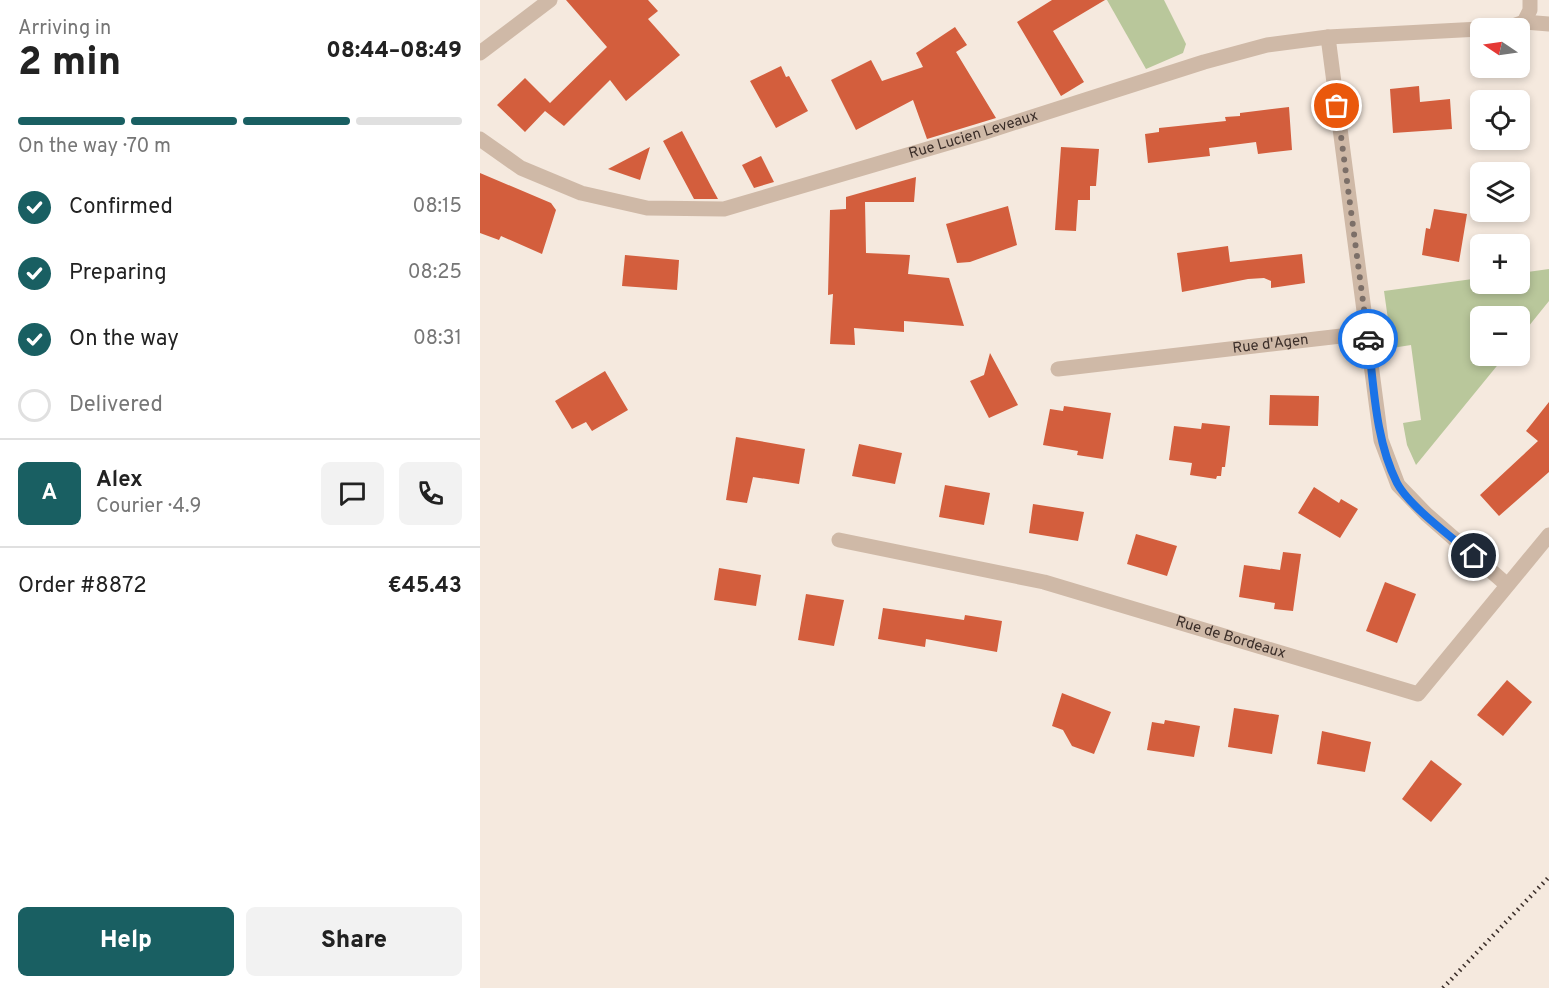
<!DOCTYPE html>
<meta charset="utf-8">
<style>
body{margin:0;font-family:Overpass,sans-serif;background:#f2f2f2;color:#222;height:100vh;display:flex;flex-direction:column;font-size:22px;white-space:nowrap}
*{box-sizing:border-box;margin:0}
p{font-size:20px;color:#767676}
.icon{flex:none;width:33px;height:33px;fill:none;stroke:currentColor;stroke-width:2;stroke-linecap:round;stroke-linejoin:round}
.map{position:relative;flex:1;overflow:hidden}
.sheet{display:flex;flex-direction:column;background:#fff;width:480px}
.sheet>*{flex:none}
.needle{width:39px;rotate:283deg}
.tools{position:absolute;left:990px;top:18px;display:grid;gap:12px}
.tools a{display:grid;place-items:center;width:60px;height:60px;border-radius:9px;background:#fff;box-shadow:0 3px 9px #0003;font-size:30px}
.pin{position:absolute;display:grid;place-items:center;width:51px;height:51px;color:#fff;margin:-26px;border:3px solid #fff;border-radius:50%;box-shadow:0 2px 6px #0007}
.courier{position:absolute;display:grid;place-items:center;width:60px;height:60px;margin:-30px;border:4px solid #1a73e8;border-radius:50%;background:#fff;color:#222;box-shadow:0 2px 8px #0007}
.head em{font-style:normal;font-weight:800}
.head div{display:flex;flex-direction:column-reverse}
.head{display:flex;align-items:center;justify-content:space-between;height:102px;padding:0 18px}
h1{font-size:39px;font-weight:800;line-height:45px}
.bar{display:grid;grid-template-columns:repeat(4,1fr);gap:9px 6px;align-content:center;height:72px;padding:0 18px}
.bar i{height:8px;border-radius:4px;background:#e0e0e0}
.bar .on{background:#195f62}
.bar p{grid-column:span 4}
.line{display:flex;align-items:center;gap:15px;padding:0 18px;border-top:2px solid #e0e0e0}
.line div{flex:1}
.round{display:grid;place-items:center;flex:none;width:63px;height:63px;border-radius:9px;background:#f2f2f2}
ol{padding:0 18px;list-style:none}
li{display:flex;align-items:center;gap:18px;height:66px}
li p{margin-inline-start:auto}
li .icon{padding:6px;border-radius:50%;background:#195f62;color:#fff;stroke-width:4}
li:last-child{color:#767676}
li i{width:33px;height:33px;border:3px solid #e0e0e0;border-radius:50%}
.action{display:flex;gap:12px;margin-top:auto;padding:12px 18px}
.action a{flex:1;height:69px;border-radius:9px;background:#195f62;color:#fff;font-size:24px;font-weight:800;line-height:69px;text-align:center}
.action a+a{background:#f2f2f2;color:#222}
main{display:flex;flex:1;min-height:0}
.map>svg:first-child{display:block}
.green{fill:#b9c79b}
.building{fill:#d35e3d}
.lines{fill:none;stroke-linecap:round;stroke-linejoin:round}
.minor{stroke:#cfb9a7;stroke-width:15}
.rail{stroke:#3b2e29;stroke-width:4.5;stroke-dasharray:1.5 4.5;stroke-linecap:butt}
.done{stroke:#7c6f68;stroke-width:6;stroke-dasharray:0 10.8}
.route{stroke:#1a73e8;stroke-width:8}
.labels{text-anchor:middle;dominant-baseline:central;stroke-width:4.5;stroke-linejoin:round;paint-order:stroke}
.street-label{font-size:15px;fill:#3b2e29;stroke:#fcf4eb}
</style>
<main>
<section class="sheet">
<div class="head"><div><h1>2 min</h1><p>Arriving in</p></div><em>08:44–08:49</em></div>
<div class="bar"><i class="on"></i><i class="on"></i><i class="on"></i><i></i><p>On the way · 70 m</p></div>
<ol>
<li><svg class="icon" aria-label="check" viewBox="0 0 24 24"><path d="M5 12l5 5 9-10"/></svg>Confirmed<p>08:15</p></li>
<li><svg class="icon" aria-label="check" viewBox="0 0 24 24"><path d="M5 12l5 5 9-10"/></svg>Preparing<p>08:25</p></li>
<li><svg class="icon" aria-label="check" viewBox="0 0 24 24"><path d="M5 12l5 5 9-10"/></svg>On the way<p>08:31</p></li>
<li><i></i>Delivered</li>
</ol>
<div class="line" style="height:108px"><b class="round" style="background:#195f62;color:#fff">A</b><div><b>Alex</b><p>Courier · 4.9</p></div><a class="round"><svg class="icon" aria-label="chat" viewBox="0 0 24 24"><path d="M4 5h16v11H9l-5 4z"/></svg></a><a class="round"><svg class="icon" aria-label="phone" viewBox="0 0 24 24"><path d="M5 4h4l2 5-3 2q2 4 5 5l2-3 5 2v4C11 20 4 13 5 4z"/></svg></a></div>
<div class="line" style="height:78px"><div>Order #8872</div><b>€45.43</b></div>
<div class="action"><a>Help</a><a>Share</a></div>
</section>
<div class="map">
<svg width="1069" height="988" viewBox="0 0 1069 988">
<rect width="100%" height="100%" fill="#f5e9de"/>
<g class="green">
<path d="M627,0H684L706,44L703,53L666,69Z"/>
<path d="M1069,269V301L1040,337V316H1000V356H1025L936,465L927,445L923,423L941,420L931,345L912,348L904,291L1000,278V284H1040V273Z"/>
</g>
<g class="building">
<path d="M86,0H168L178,11L168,19L200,55L146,101L130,80L84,126L65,111L45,132L17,105L45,78L70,103L127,47Z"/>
<path d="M572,0H625L573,31L604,82L581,96L537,22Z"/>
<path d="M475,27L487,45L476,52L516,118L447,139L433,100L376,130L351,80L391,60L402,81L443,67L436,53Z"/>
<path d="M301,66L306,77L309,76L328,111L296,128L270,81Z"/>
<path d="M939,86L940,102L970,99L972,129L913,133L910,89Z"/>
<path d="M809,107L812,150L778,154L776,142L729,148L730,156L668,163L665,134L679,132V128L746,121L745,117L760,116V113Z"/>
<path d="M202,131L232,188L238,199H214L183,141Z"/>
<path d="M170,147L160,180L128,169Z"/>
<path d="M581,147L619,149L616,186H610V200H598L596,231L575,230Z"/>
<path d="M281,156L294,182L274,188L262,165Z"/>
<path d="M0,173L71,203L76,210L62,254L21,236L19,240L0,233Z"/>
<path d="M436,177L434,202H385L386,253L430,255L428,274L469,278L484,326L424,321V332L374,328L375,345L350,344L353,294L348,295L350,210L366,209V197Z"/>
<path d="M528,206L537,245L490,262L477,263L466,224Z"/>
<path d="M954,209L987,214L979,262L942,255L946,228L950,229Z"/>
<path d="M748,246L750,262L822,254L825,283L791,288V281L784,278L768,279L702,292L697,253Z"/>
<path d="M145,255L199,260L197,290L142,286Z"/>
<path d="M510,353L538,405L509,418L490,381L504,375Z"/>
<path d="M125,371L148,410L112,431L106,422L92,429L75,401Z"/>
<path d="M790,395L839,396L838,426L789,425Z"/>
<path d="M1069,402V472L1019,516L1000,495L1058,441L1046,431Z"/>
<path d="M584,406L631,413L623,459L597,455L598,451L563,445L570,409L583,411Z"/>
<path d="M722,423L750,426L745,467H742L741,476H737L736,479L710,475L712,463L689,460L694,426L721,429Z"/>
<path d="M256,437L325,449L319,484L273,477L267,503L246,500Z"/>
<path d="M379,444L422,453L415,484L372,476Z"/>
<path d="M465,485L510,493L504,525L459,517Z"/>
<path d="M834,487L859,503L861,499L878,509L860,538L818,513Z"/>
<path d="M553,504L604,512L598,541L549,533Z"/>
<path d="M656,534L697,546L687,576L647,564Z"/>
<path d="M803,552L821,554L813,611L794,609L795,603L759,597L764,565L800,570Z"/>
<path d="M239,568L281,575L276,606L234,600Z"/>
<path d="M905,582L936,594L917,643L886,631Z"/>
<path d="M326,594L364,600L354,646L318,640Z"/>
<path d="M403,608L484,620L485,615L522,621L517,652L446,639L445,647L398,639Z"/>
<path d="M1027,680L1052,702L1023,736L997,715Z"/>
<path d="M582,693L631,712L614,754L592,746L583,730L572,726Z"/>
<path d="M754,708L799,715L792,754L748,747Z"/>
<path d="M685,720L720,726L714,757L667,750L672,722L684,724Z"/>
<path d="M842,731L891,742L885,772L837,764Z"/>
<path d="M951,760L982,784L951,822L922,799Z"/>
</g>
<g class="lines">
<g class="minor">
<path d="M1044,22L1050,10V0"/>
<path d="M1014,28H1027L1044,22L1069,24"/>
<path d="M848,37L901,440L918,485L946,514L1026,584"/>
<path d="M0,53L70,0"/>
<path id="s1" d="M0,139L41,168L101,193L167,208L244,209L502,133L724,62L787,45L848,37L1000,29"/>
<path id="s2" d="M578,369L887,333"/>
<path id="s3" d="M359,540L564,582L938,694L1069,535"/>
</g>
<path class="rail" d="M963,988L1069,877"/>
</g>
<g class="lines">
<path class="done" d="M857,106L888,339"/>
<path class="route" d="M888,339C894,386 895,439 917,483C929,506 973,538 994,556"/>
</g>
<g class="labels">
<g class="street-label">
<text stroke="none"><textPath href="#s1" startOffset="520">Rue Lucien Leveaux</textPath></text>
<text stroke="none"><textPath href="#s2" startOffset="214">Rue d'Agen</textPath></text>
<text stroke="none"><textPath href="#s3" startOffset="404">Rue de Bordeaux</textPath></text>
</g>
</g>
</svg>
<div class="tools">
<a><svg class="needle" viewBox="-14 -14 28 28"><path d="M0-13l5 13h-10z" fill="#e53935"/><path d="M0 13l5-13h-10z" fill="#767676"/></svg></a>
<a><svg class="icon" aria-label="locate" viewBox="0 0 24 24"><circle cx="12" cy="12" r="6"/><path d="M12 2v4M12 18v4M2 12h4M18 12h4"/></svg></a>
<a><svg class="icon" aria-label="layers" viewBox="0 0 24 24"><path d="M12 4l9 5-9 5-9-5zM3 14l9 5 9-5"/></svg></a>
<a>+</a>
<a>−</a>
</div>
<div class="pin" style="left:857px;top:106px;background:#ea580c"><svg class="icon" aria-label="bag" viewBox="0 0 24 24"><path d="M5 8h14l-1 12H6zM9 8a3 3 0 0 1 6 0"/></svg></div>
<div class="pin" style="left:994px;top:556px;background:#1f2937"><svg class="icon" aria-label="home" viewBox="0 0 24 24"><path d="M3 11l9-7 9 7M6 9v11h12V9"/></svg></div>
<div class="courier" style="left:888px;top:339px"><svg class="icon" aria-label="car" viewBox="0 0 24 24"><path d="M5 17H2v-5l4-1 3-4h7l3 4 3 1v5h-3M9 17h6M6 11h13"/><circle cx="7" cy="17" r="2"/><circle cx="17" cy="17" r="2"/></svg></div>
</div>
</main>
